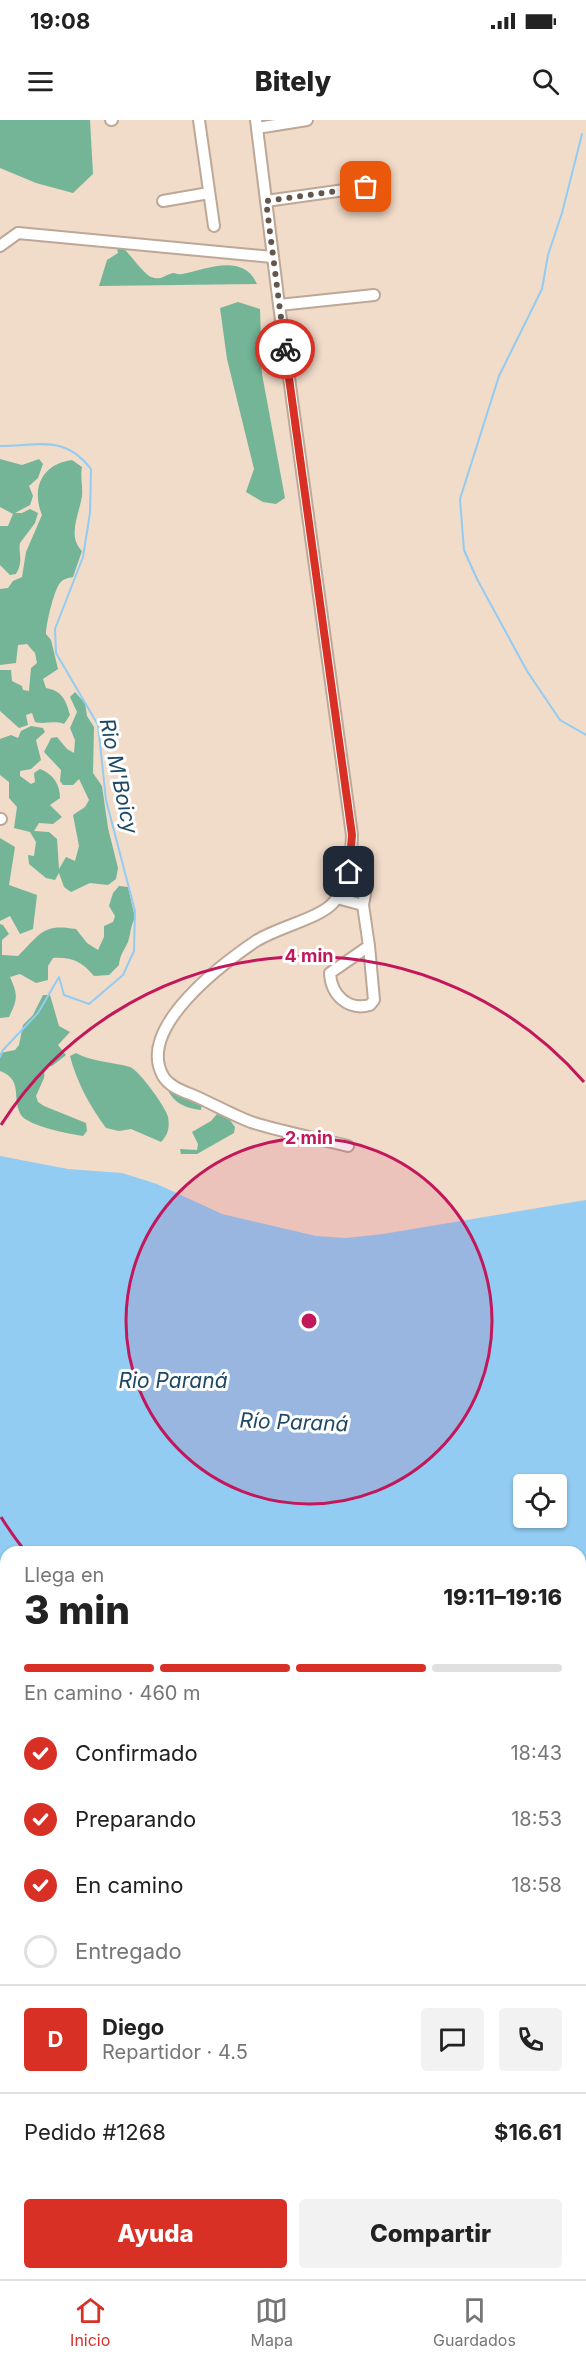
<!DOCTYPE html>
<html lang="es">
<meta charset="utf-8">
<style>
body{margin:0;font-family:Inter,sans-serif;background:#f2f2f2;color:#222;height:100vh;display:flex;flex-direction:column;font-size:22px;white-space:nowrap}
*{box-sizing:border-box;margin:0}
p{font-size:20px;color:#767676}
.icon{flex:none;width:33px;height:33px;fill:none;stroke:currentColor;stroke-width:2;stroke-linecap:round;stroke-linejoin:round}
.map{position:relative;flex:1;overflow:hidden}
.sheet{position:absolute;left:0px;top:1426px;width:586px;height:734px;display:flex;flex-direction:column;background:#fff;border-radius:18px 18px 0 0;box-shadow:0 2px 4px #0004}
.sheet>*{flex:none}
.buttons{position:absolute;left:513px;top:1354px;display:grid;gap:12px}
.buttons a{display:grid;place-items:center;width:54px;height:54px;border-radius:6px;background:#fff;box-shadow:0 2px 4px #0004;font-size:30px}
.pin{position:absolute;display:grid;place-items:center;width:51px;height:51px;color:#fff;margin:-26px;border-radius:12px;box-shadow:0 3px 9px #0006}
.courier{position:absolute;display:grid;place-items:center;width:60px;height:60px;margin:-30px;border:4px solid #d93025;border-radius:50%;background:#fff;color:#222;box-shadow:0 2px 8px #0007}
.head em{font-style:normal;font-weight:800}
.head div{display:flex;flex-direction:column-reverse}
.head{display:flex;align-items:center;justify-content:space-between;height:102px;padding:0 24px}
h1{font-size:39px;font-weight:800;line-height:45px}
.bar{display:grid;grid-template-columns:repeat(4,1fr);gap:9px 6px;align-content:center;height:72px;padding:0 24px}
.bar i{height:8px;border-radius:4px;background:#e0e0e0}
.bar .active{background:#d93025}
.bar p{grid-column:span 4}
.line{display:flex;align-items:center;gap:15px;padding:0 24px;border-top:2px solid #e0e0e0}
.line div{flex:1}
.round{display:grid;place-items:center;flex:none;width:63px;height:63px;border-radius:6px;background:#f2f2f2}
ol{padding:0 24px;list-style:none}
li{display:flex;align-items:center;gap:18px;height:66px}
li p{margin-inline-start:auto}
li .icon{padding:6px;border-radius:50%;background:#d93025;color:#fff;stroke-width:4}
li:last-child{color:#767676}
li i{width:33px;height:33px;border:3px solid #e0e0e0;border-radius:50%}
.primary-button{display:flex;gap:12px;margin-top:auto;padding:12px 24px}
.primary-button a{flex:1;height:69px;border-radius:6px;background:#d93025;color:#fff;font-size:24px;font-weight:800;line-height:69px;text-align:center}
.primary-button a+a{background:#f2f2f2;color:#222}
.status{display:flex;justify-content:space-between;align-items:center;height:42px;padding:0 30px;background:#fff;direction:ltr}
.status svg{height:16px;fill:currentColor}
header{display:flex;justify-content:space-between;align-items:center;height:78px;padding:0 24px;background:#fff;font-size:27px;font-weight:800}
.tabs{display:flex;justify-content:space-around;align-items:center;height:84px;border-top:2px solid #e0e0e0;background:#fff;font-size:16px;color:#767676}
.tabs a{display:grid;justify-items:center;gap:3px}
.tabs .active{color:#d93025}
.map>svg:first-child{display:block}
.green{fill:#98c3ae}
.forest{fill:#74b597}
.water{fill:#92ccf2;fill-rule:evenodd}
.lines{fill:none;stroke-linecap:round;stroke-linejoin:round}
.stream{stroke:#92ccf2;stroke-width:2}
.minor-casing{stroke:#bda796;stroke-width:14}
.minor{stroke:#fff;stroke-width:10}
.done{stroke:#63574d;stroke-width:6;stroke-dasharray:0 10.8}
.route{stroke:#d93025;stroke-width:8}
.ring{fill:none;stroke:#c2185b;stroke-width:3}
.labels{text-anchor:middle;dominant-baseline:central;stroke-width:6;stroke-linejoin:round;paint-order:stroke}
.water-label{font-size:21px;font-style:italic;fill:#1d4964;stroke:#fff}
.centre{fill:#c2185b;stroke:#fff;stroke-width:3}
.ring-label{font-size:18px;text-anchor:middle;font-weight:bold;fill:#c2185b;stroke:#fff;stroke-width:6;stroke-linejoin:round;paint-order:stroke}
</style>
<div class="status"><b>19:08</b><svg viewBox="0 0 49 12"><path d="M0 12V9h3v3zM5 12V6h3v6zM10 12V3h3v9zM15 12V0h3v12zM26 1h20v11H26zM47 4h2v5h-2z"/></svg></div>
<header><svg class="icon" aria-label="menu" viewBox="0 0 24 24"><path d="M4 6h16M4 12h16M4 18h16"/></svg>Bitely<svg class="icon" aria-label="search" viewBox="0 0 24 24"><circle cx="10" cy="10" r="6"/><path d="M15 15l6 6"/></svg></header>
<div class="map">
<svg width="586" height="2159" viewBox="0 0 586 2159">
<rect width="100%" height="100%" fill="#f1dbc9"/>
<path class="green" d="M400,2154H433L435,2159H384Z"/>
<g class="forest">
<path d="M0,0H90L93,54L73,73L36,63L0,48Z"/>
<path d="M115,120C126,128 143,154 151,157C161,161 164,155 173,153C176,153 179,155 182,154C205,150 243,132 257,164L99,166L107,140L118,133Z"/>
<path d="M238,182L260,189L262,254L285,378L276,384L263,382L246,372L254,349L227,239L220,188Z"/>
<path d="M0,339L22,345L39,339L43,344L38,358L29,366L33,376L30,385L15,393H22L30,389L38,393L35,403L20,423C18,434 24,440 16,454L10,455L0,445V406H8L13,394L0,387Z"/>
<path d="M72,340L82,347C80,357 83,366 82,376C79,395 67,416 82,431L73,457C68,458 63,459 60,463C54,470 46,504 46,514L51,520L58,549L43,559L46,568C63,571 66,581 70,595L64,604C53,600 46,605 35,602L32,593L26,595L28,605L19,608L0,591V550H11L12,561L22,566L23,570L29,571L31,548L37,543L35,533L27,524L18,525L16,543L0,545V469L8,468L13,461L22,457L26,432L42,395C31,368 42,344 72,340Z"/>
<path d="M75,572L85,583L87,596L94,607L93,653L102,666L108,708L118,748L116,759L108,765L90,763L71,772L64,767L59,753L55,760L46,758L29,744L28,735L34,736L36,722L30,712L14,708L17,687L9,678V662L0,655V619L11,615L18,618L21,611L31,606L43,608L45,612L36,620L41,640L31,649L20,651V656L31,664L35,662L34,653L40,649C53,654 60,664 60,678L50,685L62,697L53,704L39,703L34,711L49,712L57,719L59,749L66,737L75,741L79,726L73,695L85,687L89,680L79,659L73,665H63L60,661L61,650L44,632L51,618L57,617L67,629L74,633L75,620L70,608L77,592L70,577Z"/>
<path d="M0,718L15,727L9,765L37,775L33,809L20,814L10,796L0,801Z"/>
<path d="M119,766L128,767L135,798C130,807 131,813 128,822C124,831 120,834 119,845L109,855L94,856C81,841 72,837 53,838L48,846V860L36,863L20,854L10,857C18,875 18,879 9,897L0,898V804L3,805L9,814L2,820V835L18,836C40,814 43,803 76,809L87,823L98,830L104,817V806L113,802L115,796L109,786L113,773Z"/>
<path d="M43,875H50L59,906L70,912L58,925L66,935L52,946L45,947L44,958L36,976L38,982L44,986L86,1003L87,1011L83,1016C70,1014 28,1006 21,995C11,978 24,960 0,951V933L15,930L19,925L23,905L33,895Z"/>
<path d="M76,933C92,942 113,942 130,947C139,950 167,989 168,997C170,1007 168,1015 161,1022L131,1009L119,1011L106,1008C90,986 77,963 70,936Z"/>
<path d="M170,957L176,959L178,968L202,982L201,990C183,988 170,981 165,962Z"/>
<path d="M217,994C226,994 230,1000 235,1007L234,1013L197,1034H181L180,1029L197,1030L198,1024L192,1012L211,1001Z"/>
<path d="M580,1669H586V1728L581,1730Z"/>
<path d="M581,1767L586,1784V1823L581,1820Z"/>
<path d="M0,1796L6,1806V1930L0,1932Z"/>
<path d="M586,1834V1865L580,1863L581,1835Z"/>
<path d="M581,1934L586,1940V2057H582L580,1956L584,1950L581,1949Z"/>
<path d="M6,1942V2129H0V1945Z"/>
<path d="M580,2102L586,2104V2133L581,2129Z"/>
<path d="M55,2154H97L99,2159H58Z"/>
<path d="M198,2154H234L225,2159H198Z"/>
<path d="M311,2154H349L351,2158L314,2159Z"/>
</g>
<path class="water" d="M0,1036L68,1049L122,1053L157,1064L222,1094L316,1116L346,1118L383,1114L586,1080V1669H580V1432H6V1806L0,1796ZM524,1365H556V1398H524Z"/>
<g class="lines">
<g class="stream">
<path d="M582,14L562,93L548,135L542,169L499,256L460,379L464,430L477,459L527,551L560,600L586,615"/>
<path d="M0,326C39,326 64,314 91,349L90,393L83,437L55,509L56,533L98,605L106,680L135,791L134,831L123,855L89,884L64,875L59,857L38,893L3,930L0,937"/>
<path d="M0,1940L6,1937"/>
</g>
<defs>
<g id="minor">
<path d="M111,0H112"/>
<path d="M199,0L214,106"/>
<path d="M256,0L279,185L352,715C351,739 350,765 333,783C320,798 276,808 256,821C222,844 136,908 163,956C170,968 186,972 197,977C215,985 232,995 251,1002C282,1012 316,1018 348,1026"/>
<path d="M257,8L307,0"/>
<path d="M163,81L209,73"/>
<path d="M266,81L366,67"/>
<path d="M0,126L18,113L272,137"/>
<path d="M279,185L374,175"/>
<path d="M0,699H1"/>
<path d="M350,748L361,754L364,760L366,768L363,785L369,826L330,853C331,875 348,891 370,885L374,880L369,826"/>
<path d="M337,778L363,785"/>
<path d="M580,1755L586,1768"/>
<path d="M580,1895L586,1894"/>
<path d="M580,2093L586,2090"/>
<path d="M0,2137L6,2139"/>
<path d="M17,2154L21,2159"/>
<path d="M163,2154L165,2159"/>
<path d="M307,2154L309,2159"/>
<path d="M440,2154L442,2159"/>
<path d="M454,2154L455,2159"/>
<path d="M577,2154L579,2159"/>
<path d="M124,2159L128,2154"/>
<path d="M368,2159L383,2154"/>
</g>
</defs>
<use href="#minor" class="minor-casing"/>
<use href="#minor" class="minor"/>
</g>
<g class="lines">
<path class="done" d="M285,229L266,81L366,67"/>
<path class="route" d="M285,229L352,715L349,752"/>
</g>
<circle cx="309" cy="1201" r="183" fill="#c2185b" fill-opacity=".12"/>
<g class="ring">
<circle cx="309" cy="1201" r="183"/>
<path d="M25 1431A365 365 0 0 1 1 1397M1 1005A365 365 0 0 1 584 962"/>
</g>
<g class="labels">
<g class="water-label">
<text transform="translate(119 656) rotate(78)">Rio M'Boicy</text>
<text x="173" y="1260">Rio Paraná</text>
<text transform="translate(294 1302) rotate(2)">Río Paraná</text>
</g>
</g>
<circle cx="309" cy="1201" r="9" class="centre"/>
<g class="ring-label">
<text x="309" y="842">4 min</text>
<text x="309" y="1024">2 min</text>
</g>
</svg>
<div class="buttons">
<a><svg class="icon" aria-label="locate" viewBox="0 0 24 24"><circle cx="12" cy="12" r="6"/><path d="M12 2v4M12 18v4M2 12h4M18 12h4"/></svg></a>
</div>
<div class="pin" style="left:366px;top:67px;background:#ea580c"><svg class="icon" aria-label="bag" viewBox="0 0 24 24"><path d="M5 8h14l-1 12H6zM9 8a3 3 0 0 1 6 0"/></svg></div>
<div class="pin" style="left:349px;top:752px;background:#1f2937"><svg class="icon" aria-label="home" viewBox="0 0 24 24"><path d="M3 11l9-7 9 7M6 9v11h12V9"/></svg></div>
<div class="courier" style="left:285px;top:229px"><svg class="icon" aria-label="bike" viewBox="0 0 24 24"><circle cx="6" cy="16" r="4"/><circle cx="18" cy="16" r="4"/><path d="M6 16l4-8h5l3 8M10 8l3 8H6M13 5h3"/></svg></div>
<section class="sheet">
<div class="head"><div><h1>3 min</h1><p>Llega en</p></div><em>19:11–19:16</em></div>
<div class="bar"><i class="active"></i><i class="active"></i><i class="active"></i><i></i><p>En camino · 460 m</p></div>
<ol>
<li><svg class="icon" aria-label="check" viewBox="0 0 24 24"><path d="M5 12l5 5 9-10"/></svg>Confirmado<p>18:43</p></li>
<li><svg class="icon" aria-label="check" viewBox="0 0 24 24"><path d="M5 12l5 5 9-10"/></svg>Preparando<p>18:53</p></li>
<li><svg class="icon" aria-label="check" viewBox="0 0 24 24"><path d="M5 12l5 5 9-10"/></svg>En camino<p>18:58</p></li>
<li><i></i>Entregado</li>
</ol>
<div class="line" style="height:108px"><b class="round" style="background:#d93025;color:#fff">D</b><div><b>Diego</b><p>Repartidor · 4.5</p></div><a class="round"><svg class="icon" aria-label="chat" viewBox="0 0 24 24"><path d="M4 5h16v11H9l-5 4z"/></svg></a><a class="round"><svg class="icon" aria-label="phone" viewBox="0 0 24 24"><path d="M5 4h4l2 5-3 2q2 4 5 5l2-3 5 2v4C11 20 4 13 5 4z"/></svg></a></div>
<div class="line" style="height:78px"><div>Pedido #1268</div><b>$16.61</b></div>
<div class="primary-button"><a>Ayuda</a><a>Compartir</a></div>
</section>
</div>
<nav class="tabs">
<a class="active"><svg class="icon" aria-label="home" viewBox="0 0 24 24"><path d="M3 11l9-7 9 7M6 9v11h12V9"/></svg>Inicio</a>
<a><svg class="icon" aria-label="map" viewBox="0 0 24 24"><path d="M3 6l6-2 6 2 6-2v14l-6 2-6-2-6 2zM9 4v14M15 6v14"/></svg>Mapa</a>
<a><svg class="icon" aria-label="saved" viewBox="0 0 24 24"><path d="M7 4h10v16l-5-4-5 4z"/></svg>Guardados</a>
</nav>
